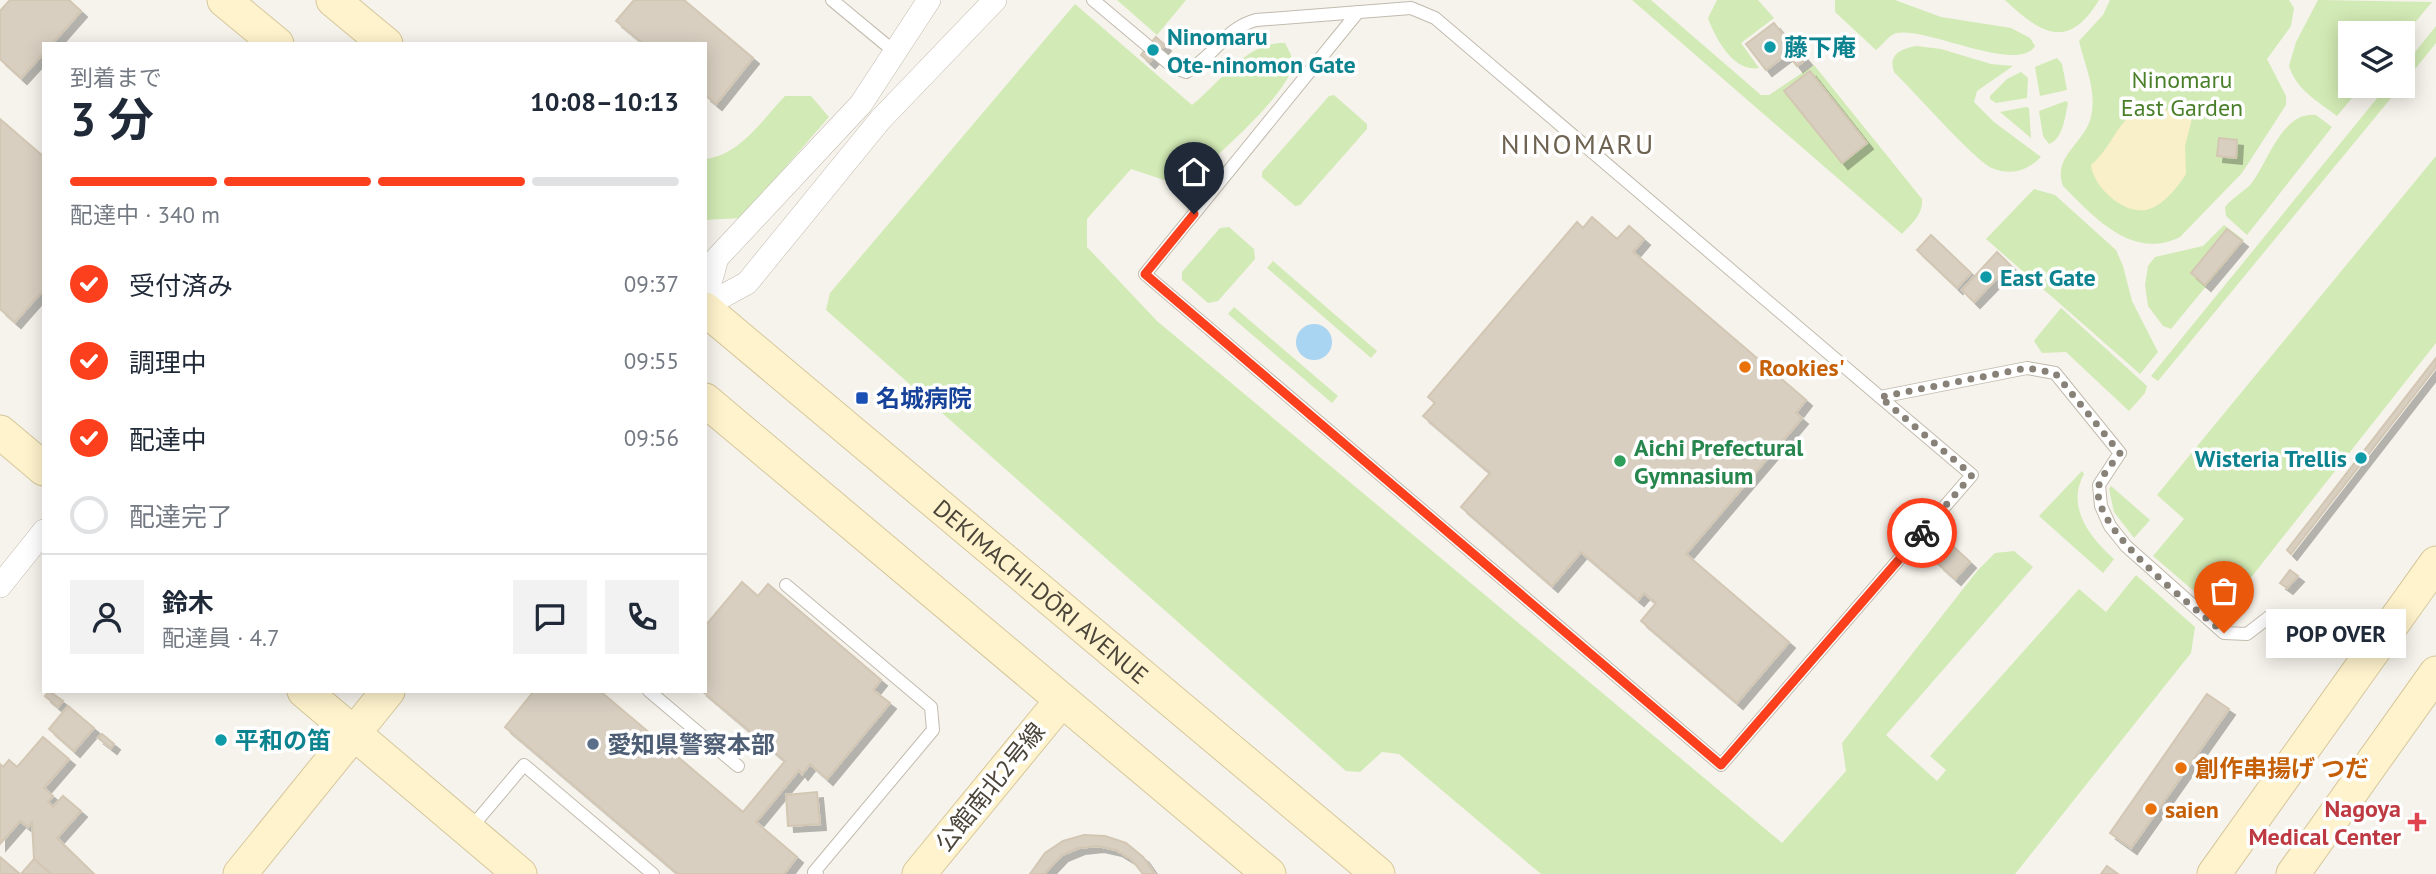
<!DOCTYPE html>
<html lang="ja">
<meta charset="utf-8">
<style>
body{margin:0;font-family:"PT Sans","Noto Sans JP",sans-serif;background:#f2f2f3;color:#1f2937;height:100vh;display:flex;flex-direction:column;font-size:26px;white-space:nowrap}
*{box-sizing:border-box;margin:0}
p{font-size:23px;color:#747a83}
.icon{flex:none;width:38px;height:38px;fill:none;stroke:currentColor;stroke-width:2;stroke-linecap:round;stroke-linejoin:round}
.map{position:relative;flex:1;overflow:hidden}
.sheet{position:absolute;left:42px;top:42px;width:665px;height:651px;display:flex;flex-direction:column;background:#fff;border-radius:0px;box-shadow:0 4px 18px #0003}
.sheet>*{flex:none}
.tools{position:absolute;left:2338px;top:21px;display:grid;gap:14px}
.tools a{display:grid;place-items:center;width:77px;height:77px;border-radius:0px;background:#fff;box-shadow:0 4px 18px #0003;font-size:35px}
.pin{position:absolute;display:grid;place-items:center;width:60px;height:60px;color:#fff;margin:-72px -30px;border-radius:50% 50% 50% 0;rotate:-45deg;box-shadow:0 0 7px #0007}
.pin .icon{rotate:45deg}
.courier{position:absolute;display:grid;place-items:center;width:70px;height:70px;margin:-35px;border:5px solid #fc3f1d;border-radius:50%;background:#fff;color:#222;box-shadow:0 2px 9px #0007}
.bubble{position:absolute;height:49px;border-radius:0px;background:#fff;box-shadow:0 4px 18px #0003;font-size:23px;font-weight:700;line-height:49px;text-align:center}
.headline em{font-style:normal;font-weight:700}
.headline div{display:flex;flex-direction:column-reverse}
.headline{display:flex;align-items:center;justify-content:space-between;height:119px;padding:0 28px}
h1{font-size:46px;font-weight:700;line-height:52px}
.bar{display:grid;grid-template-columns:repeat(4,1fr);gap:10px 7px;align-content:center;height:84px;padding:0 28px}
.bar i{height:9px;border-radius:5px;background:#e0e1e3}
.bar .selected{background:#fc3f1d}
.bar p{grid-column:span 4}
.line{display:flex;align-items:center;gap:18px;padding:0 28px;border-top:2px solid #e0e1e3}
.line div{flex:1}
.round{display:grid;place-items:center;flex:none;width:74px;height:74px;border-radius:0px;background:#f2f2f3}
ol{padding:0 28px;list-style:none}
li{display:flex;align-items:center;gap:21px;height:77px}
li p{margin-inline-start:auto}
li .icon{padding:7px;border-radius:50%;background:#fc3f1d;color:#fff;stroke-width:4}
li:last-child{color:#747a83}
li i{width:38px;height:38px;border:4px solid #e0e1e3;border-radius:50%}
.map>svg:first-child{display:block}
.green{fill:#d2eab5}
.sand{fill:#f9efc9}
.water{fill:#a9d4f2}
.building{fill:#d8cfc1;stroke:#d3c7b4;stroke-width:2;filter:url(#shadow)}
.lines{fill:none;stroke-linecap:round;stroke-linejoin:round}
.lane-casing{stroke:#c2bbae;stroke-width:14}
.street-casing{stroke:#c2bbae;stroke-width:24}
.secondary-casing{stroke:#d6c79b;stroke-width:35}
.lane{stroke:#fff;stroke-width:12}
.street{stroke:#fff;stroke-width:23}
.secondary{stroke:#fff3cd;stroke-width:33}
.done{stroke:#878178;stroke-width:7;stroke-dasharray:0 12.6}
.route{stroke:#fc3f1d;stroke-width:9}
.culture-dot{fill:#0f9aa8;stroke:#fff;stroke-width:2.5}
.food-dot{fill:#e8710a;stroke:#fff;stroke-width:2.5}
.transit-dot{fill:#1a4fb4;stroke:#fff;stroke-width:2.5}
.leisure-dot{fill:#2e9e5b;stroke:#fff;stroke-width:2.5}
.service-dot{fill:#5c6f8a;stroke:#fff;stroke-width:2.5}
.health-dot{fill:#e0444e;stroke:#fff;stroke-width:2.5}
.labels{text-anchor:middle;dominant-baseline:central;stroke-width:7;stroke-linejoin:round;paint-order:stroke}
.culture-label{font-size:24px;font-weight:bold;fill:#0d838f;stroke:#fff;text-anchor:start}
.park-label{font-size:24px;fill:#4a7f2a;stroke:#fff}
.food-label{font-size:24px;font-weight:bold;fill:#c56008;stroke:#fff;text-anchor:start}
.transit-label{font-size:24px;font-weight:bold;fill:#164399;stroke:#fff;text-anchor:start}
.leisure-label{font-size:24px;font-weight:bold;fill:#27864d;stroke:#fff;text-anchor:start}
.street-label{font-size:24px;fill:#4b4439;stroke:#fff}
.service-label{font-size:24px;font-weight:bold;fill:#4e5e75;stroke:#fff;text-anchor:start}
.health-label{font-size:24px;font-weight:bold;fill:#be3a42;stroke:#fff;text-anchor:end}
.quarter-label{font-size:28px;letter-spacing:2px;fill:#6e6250;stroke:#fff}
</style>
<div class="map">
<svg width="2436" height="874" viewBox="0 0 2436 874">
<defs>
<filter id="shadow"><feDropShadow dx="6" dy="6" stdDeviation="0" flood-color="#0004"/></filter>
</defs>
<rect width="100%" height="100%" fill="#f6f3ec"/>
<g class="green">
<path d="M1117,0H1186L1157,35Z"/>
<path d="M1632,0H1651L1761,95H1769L1814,65L1922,199C1923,215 1912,223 1902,234Z"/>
<path d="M1717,0H1758L1774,18L1741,43L1759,68C1734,73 1715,38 1708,18Z"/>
<path d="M1835,0H1895L1941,17L2011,28L2030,38L2035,46C2018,74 1927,27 1897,33C1888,35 1883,45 1876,50L1835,12Z"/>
<path d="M2005,0H2099C2068,51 2041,34 2005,0Z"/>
<path d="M2110,0H2289L2294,8L2291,26L2267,59L2286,96V105L2242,173L2180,237C2132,261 2093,216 2063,186C2052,156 2085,143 2091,117C2097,89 2085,67 2079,41L2103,15Z"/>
<path d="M2318,0L2432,2L2403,37V33H2350V86H2362L2337,116C2318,101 2297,91 2289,66L2296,42Z"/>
<path d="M1075,4L1192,105C1220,83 1247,41 1285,43C1289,51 1295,60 1292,68C1282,101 1209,163 1182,186L1131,169L1087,219V247L1157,321L1782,843L1846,771L1842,743L1978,570L1995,553L2014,551L2033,567L1886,735L1937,781L1946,770L1930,756L2079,589L2106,612L2136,575L2195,627L2191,653L2015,874H1541L1399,754L1382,752L1360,772L1346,771L826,310L830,293Z"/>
<path d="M2436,26V43L2403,84V67Z"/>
<path d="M1916,46L1941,49L1991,64L2013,66L1977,91L1974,102L1994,122L2041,157C2027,171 2011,176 1992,168C1976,162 1911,88 1894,72C1888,54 1901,49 1916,46Z"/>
<path d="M2057,58L2062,64L2067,90L2040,96L2035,67Z"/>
<path d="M2021,72L2028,78L2027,98L1996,103L1990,99V96L2007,79Z"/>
<path d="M2387,86H2401L2158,381L2151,376Z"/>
<path d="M1334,95L1367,124V129L1300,205L1295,206L1262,177V172L1329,96Z"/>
<path d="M785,96H811L829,117L741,218L705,220V159C740,155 762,120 785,96Z"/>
<path d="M2066,101L2068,103C2065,117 2063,139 2049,144L2043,136L2039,111Z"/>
<path d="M2026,107L2029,108L2031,138L2000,112Z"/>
<path d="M2316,115L2332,127L2247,235L2226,216L2225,207C2232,198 2242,193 2250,185C2268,164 2281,111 2316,115Z"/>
<path d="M2436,156V343L2238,594L2215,609L2153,556L2184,519L2157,495Z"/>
<path d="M2034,189L2055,195L2116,250L2123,266L2132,301L2158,352L2140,374L1986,239Z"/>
<path d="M2224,225L2244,240L2171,329L2163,326L2148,306L2145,285L2148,266L2155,257L2203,246Z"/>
<path d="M1229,227L1254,249L1255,259L1218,301L1208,303L1182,280V272L1220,228Z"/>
<path d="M1273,261L1377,351L1371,358L1267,268Z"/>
<path d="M1234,307L1338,396L1332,403L1228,314Z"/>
<path d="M2061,308L2147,386L2145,393L2129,411L2066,352L2042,353L2034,341L2037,337Z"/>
<path d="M2082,471L2084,474C2066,506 2089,537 2114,559L2103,573L2039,516Z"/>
<path d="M2111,486L2150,520L2134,538L2114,512L2109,489Z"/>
</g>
<path class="sand" d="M2153,103L2169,111L2187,107L2193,115L2185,146L2186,174C2177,188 2163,206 2146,210C2122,214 2093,186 2091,165C2117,142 2117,114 2153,103Z"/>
<circle class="water" cx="1314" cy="342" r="18"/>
<g class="building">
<path d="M10,0H69L81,11L52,44H44V53L21,78L0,59V11Z"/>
<path d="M634,0H684L753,58L716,104L705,95V44H644L616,21Z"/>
<path d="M1774,23L1794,49L1766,70L1746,44Z"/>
<path d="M1156,37L1165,45L1149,62L1141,55Z"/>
<path d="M1798,50L1806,59L1797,66L1790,57Z"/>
<path d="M1810,71L1867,143L1842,163L1784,91Z"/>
<path d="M0,119L44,157V289L15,322L0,309Z"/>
<path d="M2219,138L2237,140L2236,158L2217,156Z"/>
<path d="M1592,217L1617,239L1629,226L1644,239L1633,252L1806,400L1796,413L1802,418L1686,554L1789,642L1737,703L1641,621L1656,603L1644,593L1638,600L1581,552L1552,586L1461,507L1490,473L1423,416L1435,403L1428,397L1577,222L1583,228Z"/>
<path d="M2227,229L2242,241L2205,285L2191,273Z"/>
<path d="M1931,235L1971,273L1957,288L1917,250Z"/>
<path d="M1997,252L2010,265L1974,302L1962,290Z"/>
<path d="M2436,358V367L2291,554L2287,550Z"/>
<path d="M1954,547L1970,562L1955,579L1938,564Z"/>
<path d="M2290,570L2298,576L2287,588L2280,583Z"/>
<path d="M742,582L758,596L768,584L881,680L873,690L890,703L827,779L810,764L802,774L799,770L756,822L797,857L784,874H678L505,727L534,691H600L743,812L785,761L702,691H705V626Z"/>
<path d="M49,691L63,701L58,707L45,696Z"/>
<path d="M2207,694L2229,709L2131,848L2110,833Z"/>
<path d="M68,706L94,728L74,751L49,729Z"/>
<path d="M102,734L114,744L111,748L98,738Z"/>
<path d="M43,737L69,759L44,788L53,796L48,802L53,807L63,796L81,811L57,838L94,874H51L34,859L32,822L28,827L20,821L0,844V764L3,767L9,760L17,767Z"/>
<path d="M817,792L820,824L788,826L786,795Z"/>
<path d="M1084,835L1105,836L1126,843L1143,857L1155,874H1143L1132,860L1116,850L1098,846L1079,848L1062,855L1044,874H1030L1045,853L1063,841Z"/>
<path d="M0,857L20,874H0Z"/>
<path d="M34,859L51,874H21Z"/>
<path d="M2107,866L2118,874H2101Z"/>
</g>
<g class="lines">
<defs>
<g id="lane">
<path d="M832,0L896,53"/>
<path d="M1093,0L1173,67L1186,72C1214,57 1225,28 1256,20L1411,8L1435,18L1880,397L2027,368L2055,373L2120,453L2099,485L2101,506L2110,526L2126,546L2224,633L2247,634L2269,617"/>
<path d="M1358,12L1145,274L1721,765L1972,475L1880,397"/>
<path d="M786,585L931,707L933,730L814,872L817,874"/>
<path d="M649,691L738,766"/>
<path d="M470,829L524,765L653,874"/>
</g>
<g id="street">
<path d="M705,301L717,258L861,104L929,0"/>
<path d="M705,306L747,283L880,120L995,0"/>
<path d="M0,586L44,531"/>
</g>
<g id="secondary">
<path d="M224,0L277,44"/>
<path d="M333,0L386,44"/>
<path id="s1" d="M705,309L1378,874"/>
<path d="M705,400L1269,874"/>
<path d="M0,432L44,469"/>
<path d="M304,691L520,874"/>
<path d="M240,874L388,691"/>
<path d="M919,874L1061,701"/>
<path d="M2214,874L2436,563"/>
<path d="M2293,874L2436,673"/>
</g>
</defs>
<use href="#lane" class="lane-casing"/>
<use href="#street" class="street-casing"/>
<use href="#secondary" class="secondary-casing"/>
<use href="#lane" class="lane"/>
<use href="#street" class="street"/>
<use href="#secondary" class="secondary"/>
</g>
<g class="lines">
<path class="done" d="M1922,533L1972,475L1880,397L2027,368L2055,373L2120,453C2114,462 2102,474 2099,485C2087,527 2194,607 2224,633"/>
<path class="route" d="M1194,214L1145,274L1721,765L1922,533"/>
</g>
<g class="culture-dot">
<circle cx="1770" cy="47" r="7"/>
<circle cx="1153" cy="50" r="7"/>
<circle cx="1986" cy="277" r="7"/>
<circle cx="2361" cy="458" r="7"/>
<circle cx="221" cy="740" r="7"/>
</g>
<g class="food-dot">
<circle cx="1745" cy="367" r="7"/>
<circle cx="2181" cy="768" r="7"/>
<circle cx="2151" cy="809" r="7"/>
</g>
<rect class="transit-dot" x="855" y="391" width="14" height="14" rx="3.5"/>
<circle class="leisure-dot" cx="1620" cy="461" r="7"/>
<circle class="service-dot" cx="593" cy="744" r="7"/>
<path class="health-dot" d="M2413.5 811.5h7v7h7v7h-7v7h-7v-7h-7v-7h7z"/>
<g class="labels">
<g class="culture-label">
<text x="1167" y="36">Ninomaru<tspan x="1167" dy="28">Ote-ninomon Gate</tspan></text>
<text x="1784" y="47">藤下庵</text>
<text x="2000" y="277">East Gate</text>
<text x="2347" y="458" text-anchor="end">Wisteria Trellis</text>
<text x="235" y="740">平和の笛</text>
</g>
<g class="park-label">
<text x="2182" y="79">Ninomaru<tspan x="2182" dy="28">East Garden</tspan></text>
</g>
<g class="food-label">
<text x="1759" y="367">Rookies'</text>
<text x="2195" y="768">創作串揚げ つだ</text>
<text x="2165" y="809">saien</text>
</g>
<g class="transit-label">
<text x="876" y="398">名城病院</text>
</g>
<g class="leisure-label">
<text x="1634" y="447">Aichi Prefectural<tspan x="1634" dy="28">Gymnasium</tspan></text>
</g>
<g class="street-label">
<text stroke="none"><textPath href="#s1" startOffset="439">DEKIMACHI-DŌRI AVENUE</textPath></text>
<text transform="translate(990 787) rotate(-51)">公館南北2号線</text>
</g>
<g class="service-label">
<text x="607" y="744">愛知県警察本部</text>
</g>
<g class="health-label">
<text x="2401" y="808">Nagoya<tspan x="2401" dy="28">Medical Center</tspan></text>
</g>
<g class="quarter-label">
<text x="1578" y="143">NINOMARU</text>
</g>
</g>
</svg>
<div class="tools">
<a><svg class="icon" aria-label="layers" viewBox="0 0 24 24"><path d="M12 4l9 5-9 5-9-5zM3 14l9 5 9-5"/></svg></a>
</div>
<div class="pin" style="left:2224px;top:633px;background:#ea580c"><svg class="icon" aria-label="bag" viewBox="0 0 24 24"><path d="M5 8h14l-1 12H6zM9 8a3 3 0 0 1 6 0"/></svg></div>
<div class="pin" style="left:1194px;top:214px;background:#1f2937"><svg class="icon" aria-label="home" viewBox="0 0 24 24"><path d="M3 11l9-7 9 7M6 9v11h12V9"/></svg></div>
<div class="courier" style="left:1922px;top:533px"><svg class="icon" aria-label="bike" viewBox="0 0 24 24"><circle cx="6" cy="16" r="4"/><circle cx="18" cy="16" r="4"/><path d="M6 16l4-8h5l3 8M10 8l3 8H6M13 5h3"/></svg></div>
<div class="bubble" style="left:2266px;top:609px;width:140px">POP OVER</div>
<section class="sheet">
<div class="headline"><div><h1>3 分</h1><p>到着まで</p></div><em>10:08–10:13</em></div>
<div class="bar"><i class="selected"></i><i class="selected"></i><i class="selected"></i><i></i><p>配達中 · 340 m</p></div>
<ol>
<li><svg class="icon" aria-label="check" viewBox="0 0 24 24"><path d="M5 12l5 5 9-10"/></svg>受付済み<p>09:37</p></li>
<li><svg class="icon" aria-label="check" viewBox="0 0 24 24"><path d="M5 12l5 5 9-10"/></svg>調理中<p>09:55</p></li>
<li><svg class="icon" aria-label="check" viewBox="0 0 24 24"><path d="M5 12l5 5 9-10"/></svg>配達中<p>09:56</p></li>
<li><i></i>配達完了</li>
</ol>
<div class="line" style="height:126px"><a class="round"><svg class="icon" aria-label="person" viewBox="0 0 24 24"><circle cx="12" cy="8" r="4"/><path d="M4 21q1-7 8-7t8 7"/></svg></a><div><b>鈴木</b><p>配達員 · 4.7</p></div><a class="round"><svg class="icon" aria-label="chat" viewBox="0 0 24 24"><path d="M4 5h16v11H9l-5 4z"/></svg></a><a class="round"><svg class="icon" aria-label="phone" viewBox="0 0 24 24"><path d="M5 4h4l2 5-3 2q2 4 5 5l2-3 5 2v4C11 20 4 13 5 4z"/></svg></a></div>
</section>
</div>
